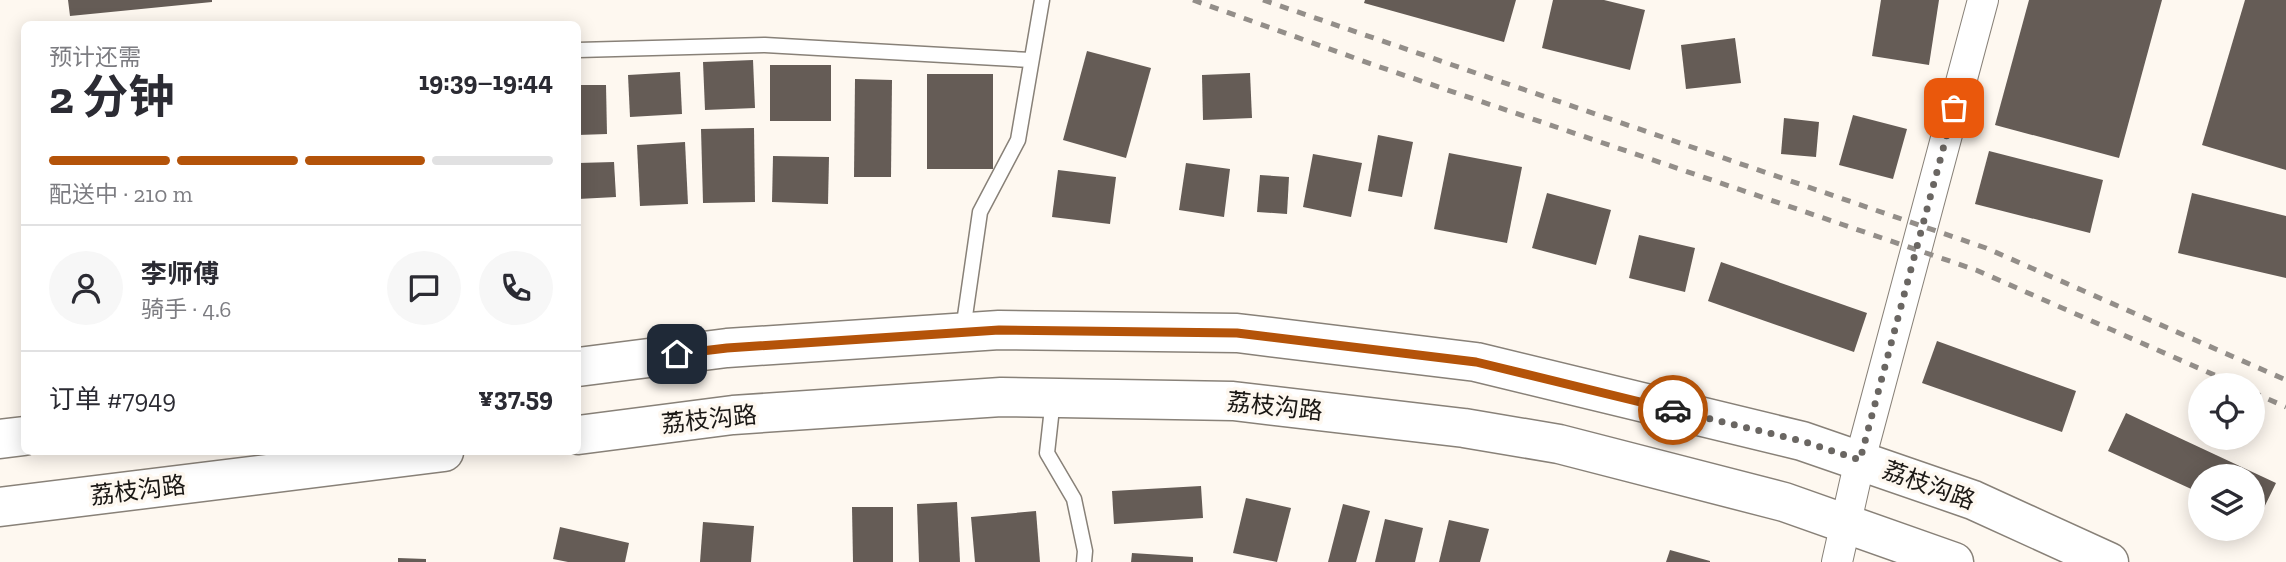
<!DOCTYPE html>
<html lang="zh">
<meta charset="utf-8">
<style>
body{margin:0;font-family:"Zilla Slab","Noto Sans SC",serif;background:#f7f7f7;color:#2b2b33;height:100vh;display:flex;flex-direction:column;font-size:26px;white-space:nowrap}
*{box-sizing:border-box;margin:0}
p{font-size:23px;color:#7c7c81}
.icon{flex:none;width:38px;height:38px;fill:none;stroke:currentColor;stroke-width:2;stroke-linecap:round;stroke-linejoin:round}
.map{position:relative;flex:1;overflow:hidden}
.drawer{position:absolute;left:21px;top:21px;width:560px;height:434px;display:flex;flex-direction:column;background:#fff;border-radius:10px;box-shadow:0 4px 18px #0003}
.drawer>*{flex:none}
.tools{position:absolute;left:2188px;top:373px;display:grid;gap:14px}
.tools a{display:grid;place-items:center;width:77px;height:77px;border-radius:50%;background:#fff;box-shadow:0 4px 18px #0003;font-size:35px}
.pin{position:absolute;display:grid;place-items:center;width:60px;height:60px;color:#fff;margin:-30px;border-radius:14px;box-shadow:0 4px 10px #0006}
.courier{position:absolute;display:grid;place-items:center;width:70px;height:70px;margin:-35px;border:5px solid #b45309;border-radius:50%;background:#fff;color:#222;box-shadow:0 2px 9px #0007}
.overview em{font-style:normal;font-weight:700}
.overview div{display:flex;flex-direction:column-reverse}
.overview{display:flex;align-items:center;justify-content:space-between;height:119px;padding:0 28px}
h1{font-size:46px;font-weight:700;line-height:52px}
.bar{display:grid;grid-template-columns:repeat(4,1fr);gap:10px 7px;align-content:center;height:84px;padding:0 28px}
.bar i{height:9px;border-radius:5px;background:#e1e1e2}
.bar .current{background:#b45309}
.bar p{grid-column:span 4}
.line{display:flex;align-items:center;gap:18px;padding:0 28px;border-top:2px solid #e1e1e2}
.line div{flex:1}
.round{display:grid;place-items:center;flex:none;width:74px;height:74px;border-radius:37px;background:#f7f7f7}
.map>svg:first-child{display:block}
.building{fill:#655c56}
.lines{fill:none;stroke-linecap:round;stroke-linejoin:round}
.lane-casing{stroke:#888178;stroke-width:17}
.street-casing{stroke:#888178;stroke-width:32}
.primary-casing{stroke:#888178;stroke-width:41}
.lane{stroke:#fff;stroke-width:14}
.street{stroke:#fff;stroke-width:30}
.primary{stroke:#fff;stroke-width:38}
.rail{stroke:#938e89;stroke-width:5;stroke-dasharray:9 9;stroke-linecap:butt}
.done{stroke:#6a6662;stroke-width:7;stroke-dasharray:0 12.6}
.route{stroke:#b45309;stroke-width:9}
.labels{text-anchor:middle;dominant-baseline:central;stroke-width:7;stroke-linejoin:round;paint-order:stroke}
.street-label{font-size:24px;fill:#1b1815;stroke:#fef8f0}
</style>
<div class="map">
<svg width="2286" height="562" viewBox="0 0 2286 562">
<rect width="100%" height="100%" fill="#fef8f0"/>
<g class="building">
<path d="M68,0H212V2L70,16Z"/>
<path d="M1365,0H1516L1504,42L1364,3Z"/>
<path d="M1553,0H1604L1645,10L1630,70L1542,48Z"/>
<path d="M1881,0H1939L1929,65L1872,56Z"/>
<path d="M2029,0H2162L2119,158L1995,125Z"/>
<path d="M2245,0H2286V170L2202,145Z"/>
<path d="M1735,38L1741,83L1686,89L1681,45Z"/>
<path d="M1087,51L1151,68L1126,158L1063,140Z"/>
<path d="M753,60L755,108L705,110L703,62Z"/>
<rect x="770" y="65" width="61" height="56"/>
<path d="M680,72L682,114L630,117L628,75Z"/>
<path d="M1250,73L1252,118L1203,120L1202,75Z"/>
<rect x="927" y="74" width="66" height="95"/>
<path d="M855,79L892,80L891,177H854Z"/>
<path d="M578,85H606L607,134L578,135Z"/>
<path d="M1853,115L1907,129L1893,179L1839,165Z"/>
<path d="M1784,118L1819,122L1816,157L1781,154Z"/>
<path d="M754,128L755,202L703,203L701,129Z"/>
<path d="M1378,135L1413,142L1402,197L1368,191Z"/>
<path d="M685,142L688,204L640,206L637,145Z"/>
<path d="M1989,151L2103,180L2090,233L1975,204Z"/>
<path d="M1449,153L1522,167L1507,243L1434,229Z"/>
<path d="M1313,154L1362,163L1351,217L1303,207Z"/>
<path d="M773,156L829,157L828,204L772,202Z"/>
<path d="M614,162L616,197L578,199V163Z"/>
<path d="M1186,163L1230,169L1224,217L1179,210Z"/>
<path d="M1058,170L1116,177L1110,224L1052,217Z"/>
<path d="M1260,175L1289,177L1287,214L1257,212Z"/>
<path d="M1547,193L1611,210L1596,265L1532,248Z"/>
<path d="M2192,193L2286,216V278L2178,253Z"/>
<path d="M1639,235L1695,248L1685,292L1629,278Z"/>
<path d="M1721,262L1867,313L1854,352L1708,301Z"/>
<path d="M1937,341L2076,391L2062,432L1922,383Z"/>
<path d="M2126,413L2276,483L2258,520L2252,518V476H2200V493L2108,451Z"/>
<path d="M1201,486L1203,518L1114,524L1112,491Z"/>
<path d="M1246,498L1291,508L1277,562L1233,553Z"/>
<path d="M957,502L960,562H919L917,504Z"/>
<path d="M1343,504L1370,511L1356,562H1328Z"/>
<path d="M852,507H893V562H853Z"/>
<path d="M1036,511L1040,562H975L971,517Z"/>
<path d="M1385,519L1423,528L1415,562H1375Z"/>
<path d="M1449,520L1489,529L1480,562H1439Z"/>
<path d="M703,522L754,526L751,562H700Z"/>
<path d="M560,527L629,543L625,562H568L553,559Z"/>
<path d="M1670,550L1710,561V562H1666Z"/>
<path d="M1132,553L1193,557V562H1131Z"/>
<path d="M398,558L426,559V562H398Z"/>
</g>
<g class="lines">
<defs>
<g id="lane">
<path d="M578,50L765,45L1031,60"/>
<path d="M963,330L980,212L1018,140L1042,0"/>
<path d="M1053,399L1047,453L1074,499L1085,551L1084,562"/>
</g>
<path id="street" d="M1837,562L1860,460L1983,0"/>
<g id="primary">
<path d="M578,367L727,348L999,330L1237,333L1476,362L1802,441L1973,500L2109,562"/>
<path d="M578,435L733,415L1001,397L1233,401L1464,428L1559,444L1784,502L1954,562"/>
<path d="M0,439L24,436"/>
<path d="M0,507L444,452"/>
</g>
</defs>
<use href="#lane" class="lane-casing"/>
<use href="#street" class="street-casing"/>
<use href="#primary" class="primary-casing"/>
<use href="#lane" class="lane"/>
<use href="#street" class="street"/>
<use href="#primary" class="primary"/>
<g class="rail">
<path d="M1193,0L1377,66L1976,270L2237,385"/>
<path d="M1263,0L1986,248L2286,380"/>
<path d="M2252,392L2286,407"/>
</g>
</g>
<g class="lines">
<path class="done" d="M1673,410L1802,441L1860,460L1954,108"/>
<path class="route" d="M677,354L727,348L999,330L1237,333L1476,362L1673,410"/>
</g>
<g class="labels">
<g class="street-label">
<text transform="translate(1275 406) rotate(6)">荔枝沟路</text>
<text transform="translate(709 419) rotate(-6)">荔枝沟路</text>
<text transform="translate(1929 485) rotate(20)">荔枝沟路</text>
<text transform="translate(138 490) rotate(-7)">荔枝沟路</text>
</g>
</g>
</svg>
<div class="tools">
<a><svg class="icon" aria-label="locate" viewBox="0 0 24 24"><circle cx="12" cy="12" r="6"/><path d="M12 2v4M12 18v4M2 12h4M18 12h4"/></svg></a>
<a><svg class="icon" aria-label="layers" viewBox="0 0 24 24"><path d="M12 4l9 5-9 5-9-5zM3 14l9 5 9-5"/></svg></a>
</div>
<div class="pin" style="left:1954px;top:108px;background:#ea580c"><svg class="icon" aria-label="bag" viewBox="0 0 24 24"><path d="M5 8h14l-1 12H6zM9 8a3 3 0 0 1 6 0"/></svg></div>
<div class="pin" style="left:677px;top:354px;background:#1f2937"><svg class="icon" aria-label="home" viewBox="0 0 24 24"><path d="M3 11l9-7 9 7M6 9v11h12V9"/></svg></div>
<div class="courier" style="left:1673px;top:410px"><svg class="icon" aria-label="car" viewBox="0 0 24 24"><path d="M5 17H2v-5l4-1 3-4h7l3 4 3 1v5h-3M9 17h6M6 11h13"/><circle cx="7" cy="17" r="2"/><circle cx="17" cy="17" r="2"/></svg></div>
<section class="drawer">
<div class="overview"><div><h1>2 分钟</h1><p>预计还需</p></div><em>19:39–19:44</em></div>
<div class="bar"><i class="current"></i><i class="current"></i><i class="current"></i><i></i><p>配送中 · 210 m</p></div>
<div class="line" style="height:126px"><a class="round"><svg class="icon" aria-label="person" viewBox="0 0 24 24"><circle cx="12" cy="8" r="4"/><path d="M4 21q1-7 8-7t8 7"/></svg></a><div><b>李师傅</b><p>骑手 · 4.6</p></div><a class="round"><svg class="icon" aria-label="chat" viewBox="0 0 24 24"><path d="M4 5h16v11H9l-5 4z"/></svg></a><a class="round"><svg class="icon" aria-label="phone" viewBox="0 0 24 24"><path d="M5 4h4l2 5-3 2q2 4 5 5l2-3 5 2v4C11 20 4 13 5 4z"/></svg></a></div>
<div class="line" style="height:91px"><div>订单 #7949</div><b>¥37.59</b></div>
</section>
</div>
